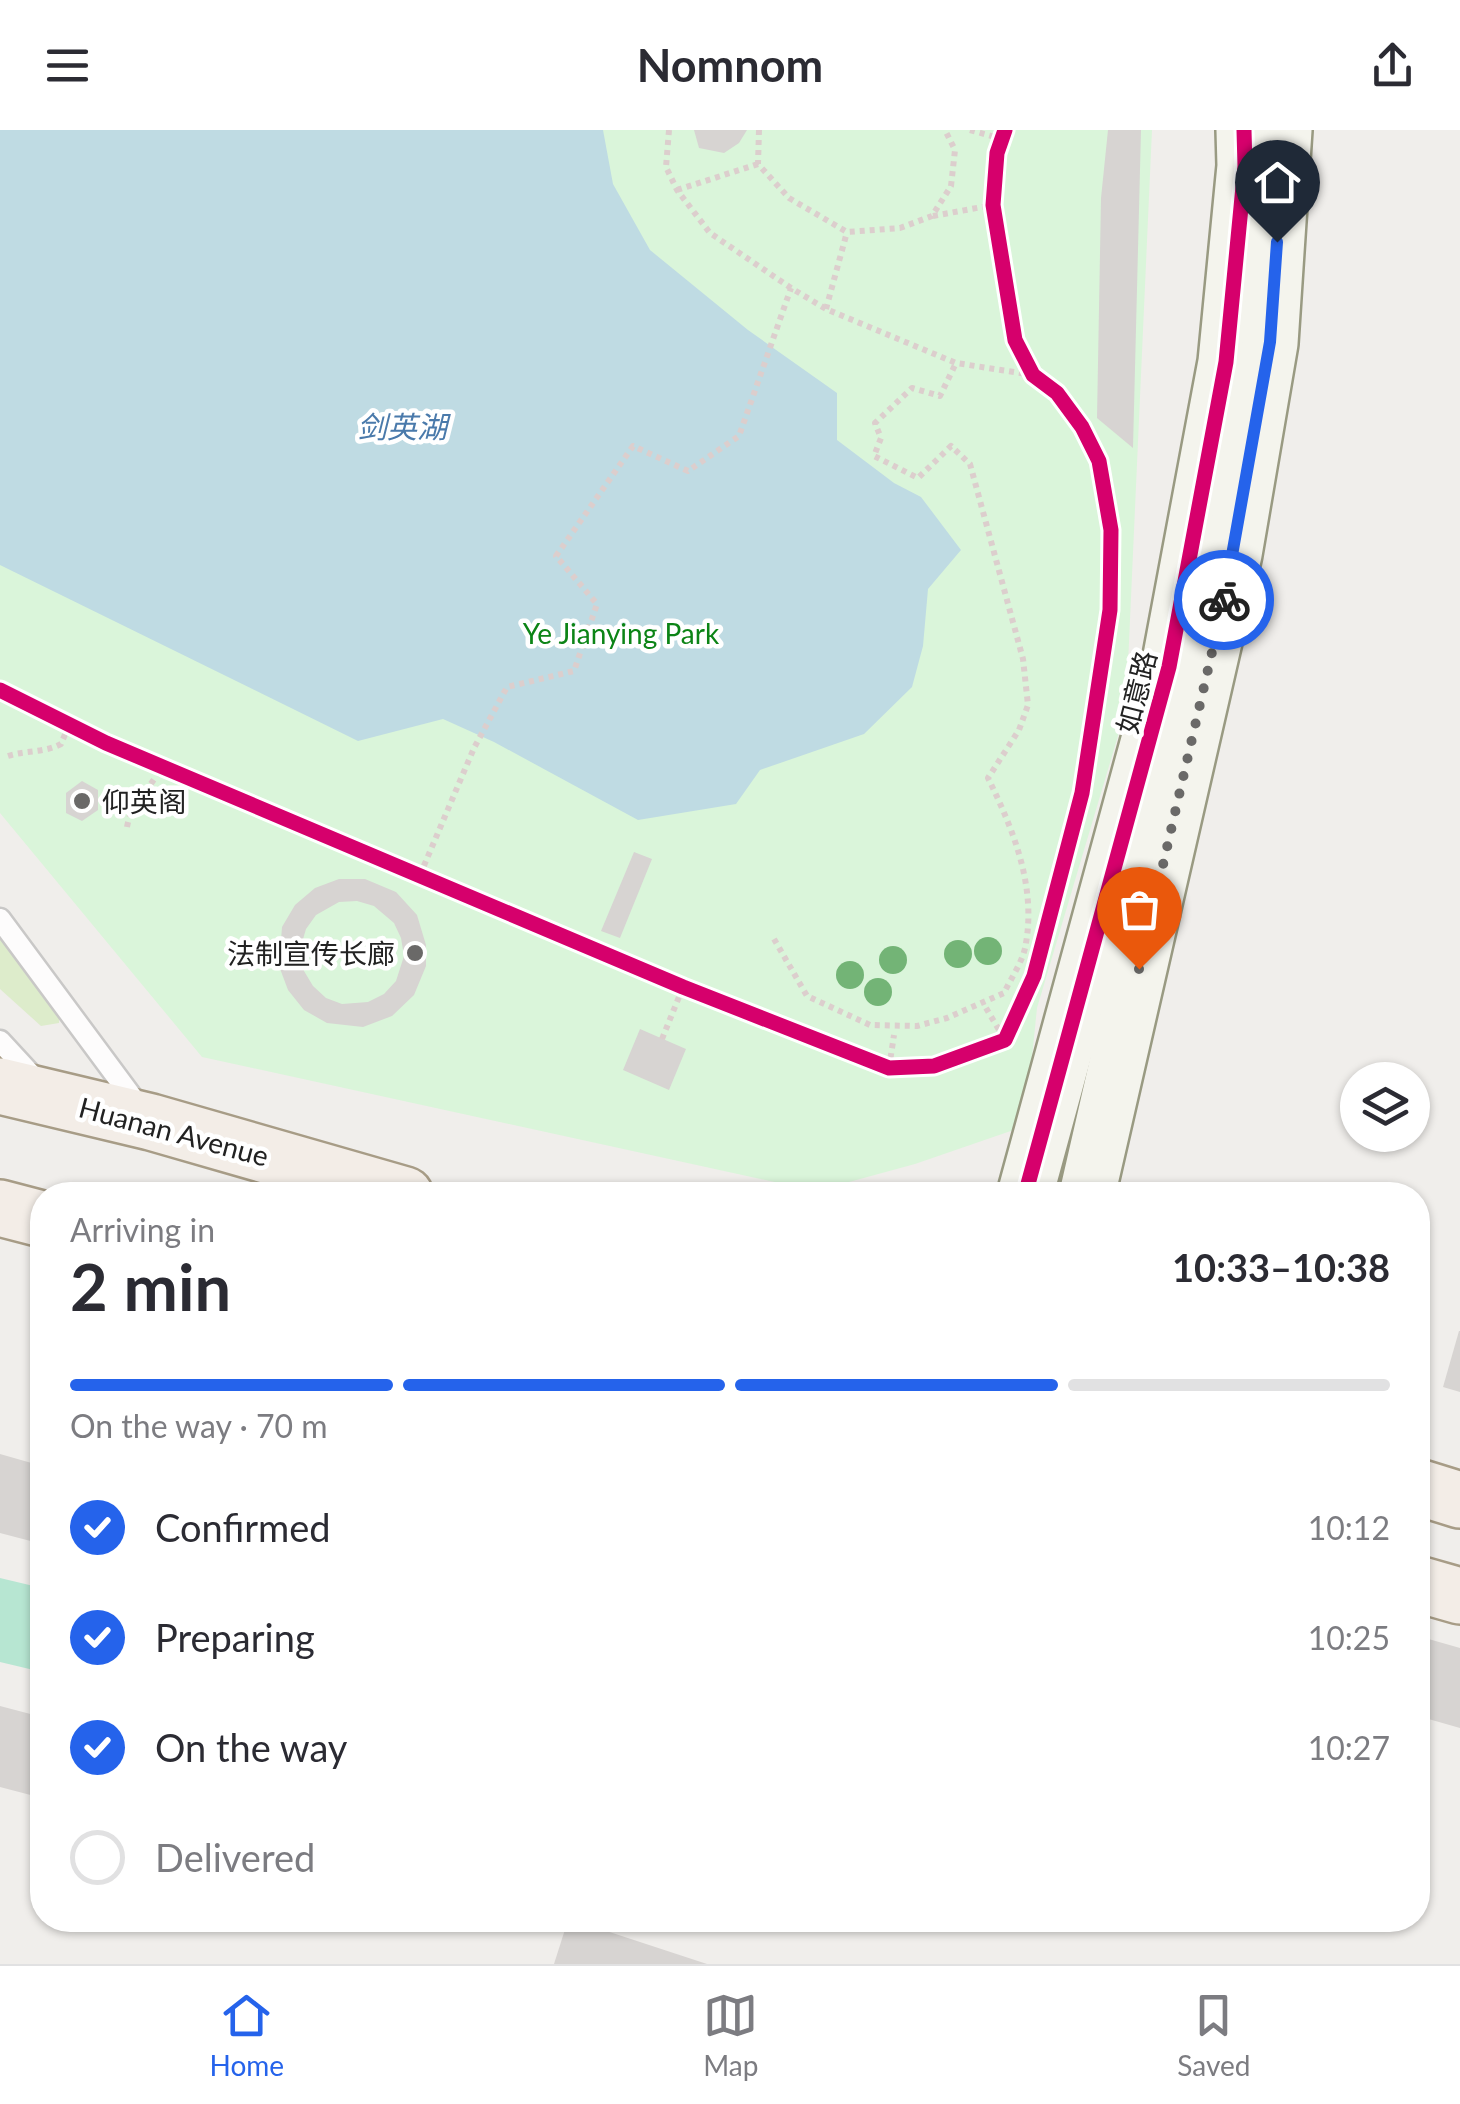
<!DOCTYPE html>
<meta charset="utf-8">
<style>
body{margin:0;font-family:Lato,"Noto Sans SC",sans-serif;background:#f7f7f7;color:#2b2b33;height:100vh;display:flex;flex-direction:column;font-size:38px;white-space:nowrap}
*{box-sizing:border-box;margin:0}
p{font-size:32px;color:#7c7c81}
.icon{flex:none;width:55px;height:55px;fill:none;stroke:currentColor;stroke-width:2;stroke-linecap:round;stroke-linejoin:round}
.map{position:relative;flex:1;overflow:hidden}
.drawer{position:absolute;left:30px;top:1052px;width:1400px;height:750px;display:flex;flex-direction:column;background:#fff;border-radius:40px;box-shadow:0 2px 8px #0004}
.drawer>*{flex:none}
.tools{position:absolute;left:1340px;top:932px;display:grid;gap:20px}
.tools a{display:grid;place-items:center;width:90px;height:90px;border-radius:50%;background:#fff;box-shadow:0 2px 8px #0004;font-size:50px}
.pin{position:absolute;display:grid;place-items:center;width:85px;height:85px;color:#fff;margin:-102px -42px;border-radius:50% 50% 50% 0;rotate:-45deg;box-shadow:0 0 10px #0007}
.pin .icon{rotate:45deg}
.courier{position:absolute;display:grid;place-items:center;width:100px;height:100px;margin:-50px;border:8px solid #2563eb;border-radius:50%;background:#fff;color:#222;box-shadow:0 2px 12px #0007}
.head em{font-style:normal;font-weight:700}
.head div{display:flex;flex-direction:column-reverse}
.head{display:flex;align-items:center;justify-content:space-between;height:170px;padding:0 40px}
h1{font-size:65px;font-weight:700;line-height:75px}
.bar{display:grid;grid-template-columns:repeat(4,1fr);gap:15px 10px;align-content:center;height:120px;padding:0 40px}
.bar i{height:12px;border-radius:8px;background:#e1e1e2}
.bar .selected{background:#2563eb}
.bar p{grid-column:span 4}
ol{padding:0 40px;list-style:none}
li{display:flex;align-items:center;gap:30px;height:110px}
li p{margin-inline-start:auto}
li .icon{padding:10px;border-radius:50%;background:#2563eb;color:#fff;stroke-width:4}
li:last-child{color:#7c7c81}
li i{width:55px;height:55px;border:5px solid #e1e1e2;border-radius:50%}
header{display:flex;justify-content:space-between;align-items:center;height:130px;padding:0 40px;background:#fff;font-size:45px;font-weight:700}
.dock{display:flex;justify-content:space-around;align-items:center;height:140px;border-top:2px solid #e1e1e2;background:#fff;font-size:28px;color:#7c7c81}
.dock a{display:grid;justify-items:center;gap:5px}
.dock .selected{color:#2563eb}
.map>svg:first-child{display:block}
.grass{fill:#ddeccb}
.park{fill:#daf5da}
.pitch{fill:#b7e6d2}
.water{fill:#bfdbe3}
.building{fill:#d7d4d2;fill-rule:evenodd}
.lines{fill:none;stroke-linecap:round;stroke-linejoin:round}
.lane-casing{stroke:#c9c8c7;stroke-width:25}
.secondary-casing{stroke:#999a82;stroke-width:60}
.primary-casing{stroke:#a79c86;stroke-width:60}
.path{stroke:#dccecd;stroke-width:6;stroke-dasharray:5 5;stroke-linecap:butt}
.lane{stroke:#fdfcfc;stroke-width:20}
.secondary{stroke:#f4f4ed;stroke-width:55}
.primary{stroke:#f3ede7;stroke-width:55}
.cycleway-casing{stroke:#fff;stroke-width:21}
.cycleway{stroke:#d6006c;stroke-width:15}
.tree{fill:#73b476}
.done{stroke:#6a6968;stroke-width:10;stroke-dasharray:0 18}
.route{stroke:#2563eb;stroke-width:12}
.poi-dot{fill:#6a6968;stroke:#fff;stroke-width:4}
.labels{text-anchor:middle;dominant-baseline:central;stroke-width:9;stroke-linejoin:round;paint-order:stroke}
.park-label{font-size:28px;fill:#0c8416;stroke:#fff}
.street-label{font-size:28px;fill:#222;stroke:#fff}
.poi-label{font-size:28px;fill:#222;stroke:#fff;text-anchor:start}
.water-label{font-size:30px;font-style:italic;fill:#4a7aab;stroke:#fff}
</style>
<header><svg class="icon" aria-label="menu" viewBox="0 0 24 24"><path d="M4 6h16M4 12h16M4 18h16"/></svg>Nomnom<svg class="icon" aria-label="share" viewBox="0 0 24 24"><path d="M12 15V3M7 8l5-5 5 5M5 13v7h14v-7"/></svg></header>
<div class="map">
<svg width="1460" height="1834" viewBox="0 0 1460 1834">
<rect width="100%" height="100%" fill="#f0eeeb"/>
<path class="grass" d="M0,808L60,877L59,893L41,896L0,859Z"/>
<path class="park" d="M0,0H1152L1126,579L1037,878L1025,996L915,1034L816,1061L202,927L0,683Z"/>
<path class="pitch" d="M0,1448L42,1458V1542L0,1532Z"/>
<path class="water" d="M0,0H603L613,54L650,120L748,200L837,263V310L894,353L921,367L961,420L928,459L923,516L912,557L864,604L760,640L736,674L638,690L494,612L443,589L358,611L0,435Z"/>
<g class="building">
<path d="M694,0H747L739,13L724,23L699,18Z"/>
<path d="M1108,0H1141L1133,318L1097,288L1101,68Z"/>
<path d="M82,651L98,660V680L82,691L66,683V663Z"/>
<path d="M634,722L652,729L620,808L601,801Z"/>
<path d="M339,749H365L396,762L417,785L426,815V836L414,865L392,886L363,897L327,893L304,880L288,860L279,836L282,797L295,775L315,758ZM357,771L374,776L394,793L401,808L404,826L396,851L384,864L368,872L342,874L326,868L313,856L304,841L301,816L306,799L316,785L339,772Z"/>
<path d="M640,899L686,919L669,960L623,940Z"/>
<path d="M1459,1201H1460V1262L1443,1257Z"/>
<path d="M0,1324L42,1336V1414L0,1403Z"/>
<path d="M1418,1506L1460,1518V1598L1418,1586Z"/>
<path d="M0,1576L38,1586L32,1612L42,1632V1668L0,1657Z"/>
<path d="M568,1790H573L707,1834H554Z"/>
</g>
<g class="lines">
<defs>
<g id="lane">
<path d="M0,789L140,978"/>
<path d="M0,911L36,950"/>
</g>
<g id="secondary">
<path d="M1025,1065L1169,537L1226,232L1245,36L1244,0"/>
<path d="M1087,1065L1234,424L1270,213L1284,0"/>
</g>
<g id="primary">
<path d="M0,956L151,992L405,1065"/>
<path d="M0,1078L42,1089"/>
<path d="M1418,1357L1460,1370"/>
<path d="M1418,1454L1460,1466"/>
</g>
</defs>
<use href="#lane" class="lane-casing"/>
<use href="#secondary" class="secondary-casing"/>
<use href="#primary" class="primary-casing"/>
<g class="path">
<path d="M669,0L666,37L677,60L710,103L791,158L826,179L956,233L1033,245"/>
<path d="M759,0L758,34L789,68L847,102L900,98L932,86L951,56L955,20L945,0"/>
<path d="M970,0L1002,9"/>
<path d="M677,60L758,34"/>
<path d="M933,86L993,75"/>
<path d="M826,179L847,102"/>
<path d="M8,626C27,620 44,623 61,614L69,595"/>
<path d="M127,697C132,669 149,662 162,636"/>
<path d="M420,745L474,618L507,557L574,541L597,474L556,426L633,316L688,341L739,306L791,158"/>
<path d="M774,809L807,866L870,895L917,896L947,888L1004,863C1011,848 1024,830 1026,813C1036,755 1013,699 988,648L1019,600L1028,575L1023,529L970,334L951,316L918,348L874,326L881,308L875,293L912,258L940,266L956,233"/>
<path d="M986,878L1005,910"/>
<path d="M662,909L683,857"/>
<path d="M889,938L894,905"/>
</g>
<use href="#lane" class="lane"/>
<use href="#secondary" class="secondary"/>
<use href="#primary" class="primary"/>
<defs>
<g id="cycleway">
<path d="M0,560L106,613L683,857L889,938L934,936L1005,910L1034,846L1082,663L1110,480L1111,400L1099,331L1082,297L1057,263L1033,245L1015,210L993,75L997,23L1005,0"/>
<path d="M1025,1065L1169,537L1226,232L1245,36L1244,0"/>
</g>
</defs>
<use href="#cycleway" class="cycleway-casing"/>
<use href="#cycleway" class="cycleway"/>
</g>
<g class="tree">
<circle cx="988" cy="821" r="14"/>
<circle cx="958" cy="824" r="14"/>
<circle cx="893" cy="830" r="14"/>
<circle cx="850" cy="845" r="14"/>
<circle cx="878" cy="862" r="14"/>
</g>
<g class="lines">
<path class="done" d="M1139,839L1224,470"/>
<path class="route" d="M1224,470L1270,212L1277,112"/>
</g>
<g class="poi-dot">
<circle cx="82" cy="671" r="10"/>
<circle cx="415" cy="823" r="10"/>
</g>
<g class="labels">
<g class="park-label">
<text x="621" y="503">Ye Jianying Park</text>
</g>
<g class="street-label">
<text transform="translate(1136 562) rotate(-76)">如意路</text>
<text transform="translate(174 1001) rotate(15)">Huanan Avenue</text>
</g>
<g class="poi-label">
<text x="102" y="671">仰英阁</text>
<text x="395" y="823" text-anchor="end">法制宣传长廊</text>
</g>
<g class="water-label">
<text x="402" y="296">剑英湖</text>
</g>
</g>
</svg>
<div class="tools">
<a><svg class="icon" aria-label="layers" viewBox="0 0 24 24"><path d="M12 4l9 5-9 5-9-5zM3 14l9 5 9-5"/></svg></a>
</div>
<div class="pin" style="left:1139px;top:839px;background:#ea580c"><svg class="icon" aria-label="bag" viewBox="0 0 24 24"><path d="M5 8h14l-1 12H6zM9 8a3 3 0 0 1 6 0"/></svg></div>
<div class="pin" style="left:1277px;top:112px;background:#1f2937"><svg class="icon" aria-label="home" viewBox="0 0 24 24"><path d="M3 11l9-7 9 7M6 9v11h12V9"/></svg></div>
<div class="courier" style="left:1224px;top:470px"><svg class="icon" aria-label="bike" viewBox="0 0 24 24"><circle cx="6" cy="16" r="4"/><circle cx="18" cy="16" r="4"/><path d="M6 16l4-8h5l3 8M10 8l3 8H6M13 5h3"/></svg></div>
<section class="drawer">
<div class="head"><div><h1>2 min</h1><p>Arriving in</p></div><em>10:33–10:38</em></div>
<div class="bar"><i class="selected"></i><i class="selected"></i><i class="selected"></i><i></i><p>On the way · 70 m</p></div>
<ol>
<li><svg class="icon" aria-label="check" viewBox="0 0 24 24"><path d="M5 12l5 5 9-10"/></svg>Confirmed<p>10:12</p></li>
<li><svg class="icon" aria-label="check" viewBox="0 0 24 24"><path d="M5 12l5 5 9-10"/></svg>Preparing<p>10:25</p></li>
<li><svg class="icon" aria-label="check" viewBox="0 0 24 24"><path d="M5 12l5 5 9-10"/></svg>On the way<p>10:27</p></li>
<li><i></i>Delivered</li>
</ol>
</section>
</div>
<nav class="dock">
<a class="selected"><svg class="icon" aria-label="home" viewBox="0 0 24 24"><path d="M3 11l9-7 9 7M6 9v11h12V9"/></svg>Home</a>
<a><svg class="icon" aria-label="map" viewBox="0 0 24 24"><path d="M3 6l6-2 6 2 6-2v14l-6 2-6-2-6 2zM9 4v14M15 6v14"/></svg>Map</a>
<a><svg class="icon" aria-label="saved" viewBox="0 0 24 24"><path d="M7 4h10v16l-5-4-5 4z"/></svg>Saved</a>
</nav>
